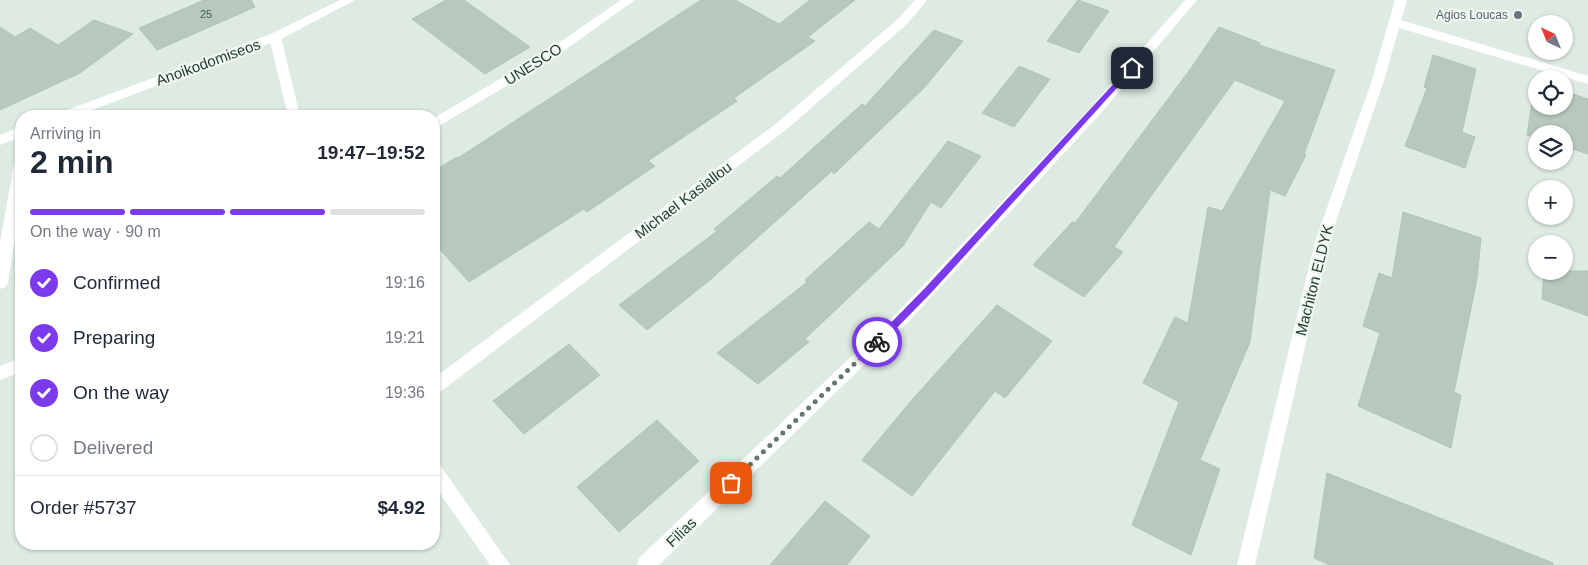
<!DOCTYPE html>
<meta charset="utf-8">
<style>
body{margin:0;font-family:Arial,sans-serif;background:#f6f6f7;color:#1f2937;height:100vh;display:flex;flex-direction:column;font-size:19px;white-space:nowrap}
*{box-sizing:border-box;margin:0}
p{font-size:16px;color:#747a83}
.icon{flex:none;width:28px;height:28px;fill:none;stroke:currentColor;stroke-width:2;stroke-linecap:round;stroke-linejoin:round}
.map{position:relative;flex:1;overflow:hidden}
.sheet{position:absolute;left:15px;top:110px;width:425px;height:440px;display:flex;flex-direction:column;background:#fff;border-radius:20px;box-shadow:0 1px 4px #0004}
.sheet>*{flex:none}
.needle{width:32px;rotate:317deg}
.buttons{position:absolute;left:1528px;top:15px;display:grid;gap:10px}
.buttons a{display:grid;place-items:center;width:45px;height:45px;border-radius:50%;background:#fff;box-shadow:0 1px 4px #0004;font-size:25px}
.pin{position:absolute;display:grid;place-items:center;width:42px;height:42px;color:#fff;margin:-21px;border-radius:10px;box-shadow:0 2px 8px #0006}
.courier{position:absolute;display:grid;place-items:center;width:50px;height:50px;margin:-25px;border:4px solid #7c3aed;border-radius:50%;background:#fff;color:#222;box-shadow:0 1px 6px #0007}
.overview em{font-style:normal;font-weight:600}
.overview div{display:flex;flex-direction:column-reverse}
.overview{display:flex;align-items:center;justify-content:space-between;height:85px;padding:0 15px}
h1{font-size:32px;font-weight:600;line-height:38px}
.bar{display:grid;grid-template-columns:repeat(4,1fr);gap:8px 5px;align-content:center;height:60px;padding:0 15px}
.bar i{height:6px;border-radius:4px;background:#e0e1e3}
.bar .current{background:#7c3aed}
.bar p{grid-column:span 4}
.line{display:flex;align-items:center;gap:12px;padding:0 15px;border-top:1px solid #e0e1e3}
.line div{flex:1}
ol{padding:0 15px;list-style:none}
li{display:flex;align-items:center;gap:15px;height:55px}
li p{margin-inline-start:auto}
li .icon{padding:5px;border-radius:50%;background:#7c3aed;color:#fff;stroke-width:4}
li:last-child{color:#747a83}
li i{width:28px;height:28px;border:2px solid #e0e1e3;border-radius:50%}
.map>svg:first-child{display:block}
.building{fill:#b6c9bc;stroke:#b0c5b7}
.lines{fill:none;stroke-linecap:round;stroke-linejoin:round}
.minor{fill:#fff;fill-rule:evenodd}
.tertiary{fill:#fff;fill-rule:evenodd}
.route{fill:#7c3aed}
.done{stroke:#61796c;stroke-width:5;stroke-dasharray:0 9}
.worship-dot{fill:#6b7280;stroke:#eff7f0;stroke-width:2}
.labels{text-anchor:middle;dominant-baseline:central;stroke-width:4.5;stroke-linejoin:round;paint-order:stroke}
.far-number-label{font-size:11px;fill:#445f50}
.far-worship-label{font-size:12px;fill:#5b616d;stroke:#eff7f0;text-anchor:end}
.street-label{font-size:15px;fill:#1e3c2c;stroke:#eff7f0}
</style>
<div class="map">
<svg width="1588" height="565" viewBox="0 0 1588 565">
<rect width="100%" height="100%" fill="#deebe2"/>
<g class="building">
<path d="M204,0H251L255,7L157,50L139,28Z"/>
<path d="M446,0H464L530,47L485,74L412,19Z"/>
<path d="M701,0H735L779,24L810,0H855L808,37L815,41L734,98L737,101L648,161L655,166L587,212L584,209L469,282L434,243V171L457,157L458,158Z"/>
<path d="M1078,0L1109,11L1079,53L1047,41Z"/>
<path d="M94,20L133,34L80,73L0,110V27L15,37L30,28L58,45Z"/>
<path d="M1219,27L1260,43L1259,45L1335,70L1304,154L1306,155L1285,196L1270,190L1250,342L1200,460L1220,469L1191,555L1132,525L1179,402L1143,383L1175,317L1188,323L1208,207L1222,211L1285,101L1235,80L1114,247L1123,252L1084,297L1033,265L1072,222L1075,223L1189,71Z"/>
<path d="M934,30L963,41L924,88L834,174L832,171L710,280L647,330L619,305L717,231L714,229L777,176L780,178L862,104L865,106Z"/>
<path d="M1433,55L1476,69L1462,132L1475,137L1465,168L1405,146L1427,88L1424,87Z"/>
<path d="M1019,66L1050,79L1014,127L982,113Z"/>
<path d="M1535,82L1536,106H1564V91L1588,99V154L1564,146V134H1536V138L1527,135Z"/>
<path d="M948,141L981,156L941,208L931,202L903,246L805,339L809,342L758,384L717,353L807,282L805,280L869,222L879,229Z"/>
<path d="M1403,212L1481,238L1477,279L1454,392L1461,395L1451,448L1358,406L1380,333L1363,326L1379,273L1392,278Z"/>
<path d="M1544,271H1588V316L1542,299Z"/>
<path d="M997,305L1052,341L1005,398L995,391L912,496L862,460L911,401Z"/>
<path d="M569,344L600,375L524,434L493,401Z"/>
<path d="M657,420L699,461L619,532L577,487Z"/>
<path d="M1327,473L1553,563V565H1330L1314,558Z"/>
<path d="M825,501L870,536L847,565H770Z"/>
</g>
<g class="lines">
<g class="minor">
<path d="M621,0H635L555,57L434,129V118L547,51Z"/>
<path d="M915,0H927L907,24L787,129L440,392L434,394V378L777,123L899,18Z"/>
<path d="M1185,0H1197L1102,112L907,323L659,565H637L639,558L897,313L1092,106Z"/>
<path d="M1395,0H1407L1401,20L1588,76V84L1399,28L1384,80L1329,242L1255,565H1237L1315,242L1372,80Z"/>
<path d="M275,33L281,37L300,116H288L269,37Z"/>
<path d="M21,358V372L0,380V366Z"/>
<path d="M434,463L440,465L510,565H490L434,485Z"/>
</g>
<g class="tertiary">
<path d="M340,0H355L279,40L76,116H58L59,113L271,34Z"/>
<path d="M21,127V137L0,145V135Z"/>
<path d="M21,159V202L8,283L5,287L0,289V242L14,164Z"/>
</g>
</g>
<path class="route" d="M1130,66L1135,68L931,293L880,345H874V340L925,288Z"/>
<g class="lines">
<path class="done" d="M731,483L877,342"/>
</g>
<circle class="worship-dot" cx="1518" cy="15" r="5"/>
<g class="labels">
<g class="far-number-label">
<text x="206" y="14">25</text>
</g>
<g class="far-worship-label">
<text x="1508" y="15">Agios Loucas</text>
</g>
<g class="street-label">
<text transform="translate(208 62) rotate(-20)">Anoikodomiseos</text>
<text transform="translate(533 64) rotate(-32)">UNESCO</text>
<text transform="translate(683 200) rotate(-37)">Michael Kasiallou</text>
<text transform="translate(1314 280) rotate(-76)">Machiton ELDYK</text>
<text transform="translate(681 532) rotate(-44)">Filias</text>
</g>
</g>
</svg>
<div class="buttons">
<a><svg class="needle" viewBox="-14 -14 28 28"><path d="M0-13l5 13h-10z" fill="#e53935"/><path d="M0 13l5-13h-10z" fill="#747a83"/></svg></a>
<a><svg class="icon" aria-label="locate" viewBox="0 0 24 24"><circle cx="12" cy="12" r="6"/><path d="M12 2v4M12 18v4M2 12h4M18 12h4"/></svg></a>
<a><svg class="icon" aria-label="layers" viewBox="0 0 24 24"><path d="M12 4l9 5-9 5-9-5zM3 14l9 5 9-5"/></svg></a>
<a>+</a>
<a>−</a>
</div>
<div class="pin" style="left:731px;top:483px;background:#ea580c"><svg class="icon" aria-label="bag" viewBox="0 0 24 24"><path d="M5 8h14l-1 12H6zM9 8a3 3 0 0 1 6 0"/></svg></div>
<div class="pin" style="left:1132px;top:68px;background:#1f2937"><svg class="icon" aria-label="home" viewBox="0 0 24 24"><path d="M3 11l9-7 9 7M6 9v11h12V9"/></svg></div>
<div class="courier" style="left:877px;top:342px"><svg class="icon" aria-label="bike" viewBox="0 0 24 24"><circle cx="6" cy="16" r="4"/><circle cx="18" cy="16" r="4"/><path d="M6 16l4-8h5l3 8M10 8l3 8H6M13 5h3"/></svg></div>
<section class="sheet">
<div class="overview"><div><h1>2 min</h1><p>Arriving in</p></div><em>19:47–19:52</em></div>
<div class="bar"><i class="current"></i><i class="current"></i><i class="current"></i><i></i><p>On the way · 90 m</p></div>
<ol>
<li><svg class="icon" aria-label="check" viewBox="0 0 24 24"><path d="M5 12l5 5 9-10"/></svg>Confirmed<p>19:16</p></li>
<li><svg class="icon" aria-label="check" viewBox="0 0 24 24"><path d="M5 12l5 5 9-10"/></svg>Preparing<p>19:21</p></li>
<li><svg class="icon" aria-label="check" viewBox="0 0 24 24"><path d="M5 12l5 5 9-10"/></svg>On the way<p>19:36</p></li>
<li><i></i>Delivered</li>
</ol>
<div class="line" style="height:65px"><div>Order #5737</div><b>$4.92</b></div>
</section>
</div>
